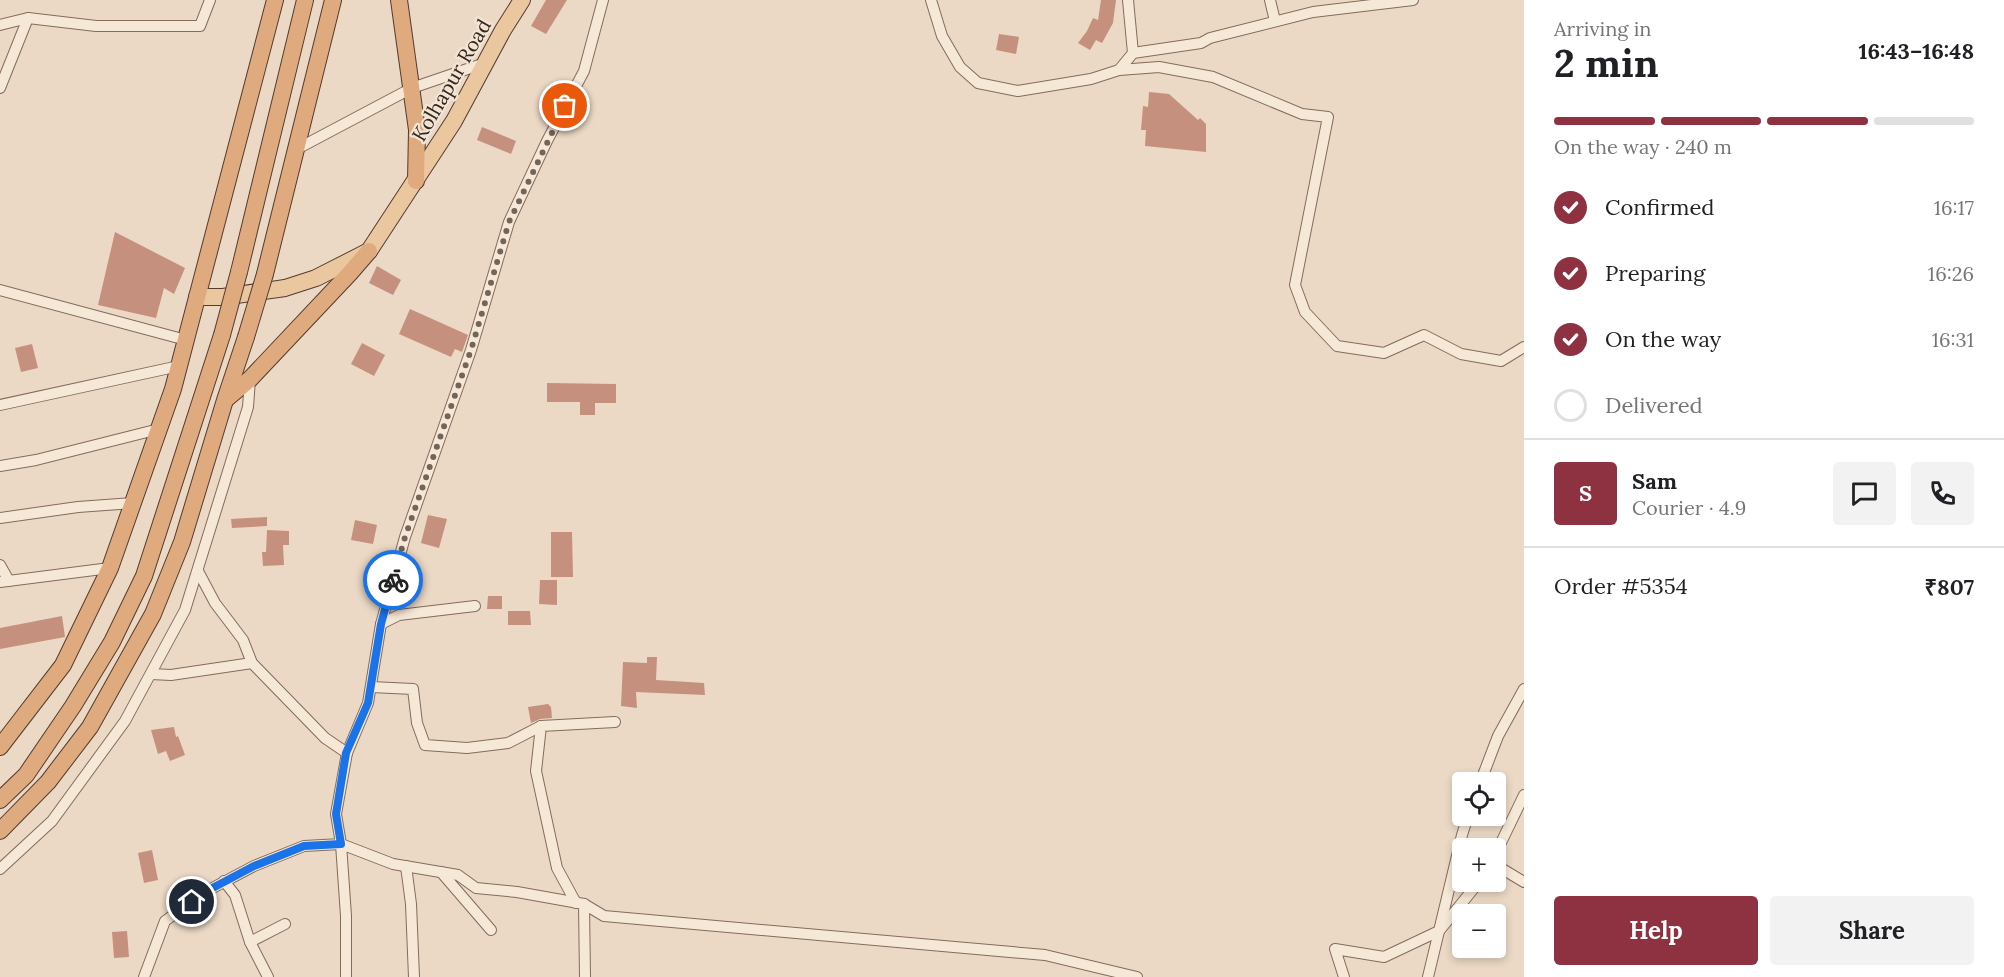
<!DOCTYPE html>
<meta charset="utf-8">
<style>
body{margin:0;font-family:Lora,serif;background:#f2f2f2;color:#202124;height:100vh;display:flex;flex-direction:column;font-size:22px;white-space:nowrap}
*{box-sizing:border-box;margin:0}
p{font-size:20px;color:#757577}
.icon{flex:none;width:33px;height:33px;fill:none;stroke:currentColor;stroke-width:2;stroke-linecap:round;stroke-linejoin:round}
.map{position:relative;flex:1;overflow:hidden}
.details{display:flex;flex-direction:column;background:#fff;width:480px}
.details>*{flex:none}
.buttons{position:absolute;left:1452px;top:772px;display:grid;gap:12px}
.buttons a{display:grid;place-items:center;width:54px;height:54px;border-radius:6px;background:#fff;box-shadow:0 3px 9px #0003;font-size:30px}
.pin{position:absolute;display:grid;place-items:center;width:51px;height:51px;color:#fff;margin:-26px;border:3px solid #fff;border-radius:50%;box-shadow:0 2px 6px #0007}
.courier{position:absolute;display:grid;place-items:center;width:60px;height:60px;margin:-30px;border:4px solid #1a73e8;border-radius:50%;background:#fff;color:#222;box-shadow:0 2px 8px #0007}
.headline em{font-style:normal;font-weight:800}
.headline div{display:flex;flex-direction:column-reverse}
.headline{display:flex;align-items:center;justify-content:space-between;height:102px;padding:0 30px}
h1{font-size:39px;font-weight:800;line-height:45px}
.bar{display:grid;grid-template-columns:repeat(4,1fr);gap:9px 6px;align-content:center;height:72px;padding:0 30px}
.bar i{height:8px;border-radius:4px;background:#e0e0e0}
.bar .active{background:#8e3141}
.bar p{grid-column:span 4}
.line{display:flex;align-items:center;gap:15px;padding:0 30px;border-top:2px solid #e0e0e0}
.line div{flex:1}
.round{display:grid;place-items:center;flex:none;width:63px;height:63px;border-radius:6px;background:#f2f2f2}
ol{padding:0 30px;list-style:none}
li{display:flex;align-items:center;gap:18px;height:66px}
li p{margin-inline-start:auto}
li .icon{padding:6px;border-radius:50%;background:#8e3141;color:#fff;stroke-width:4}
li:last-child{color:#757577}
li i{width:33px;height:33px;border:3px solid #e0e0e0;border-radius:50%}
.action{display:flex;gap:12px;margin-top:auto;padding:12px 30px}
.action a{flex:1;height:69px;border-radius:6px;background:#8e3141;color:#fff;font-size:24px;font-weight:800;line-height:69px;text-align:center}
.action a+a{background:#f2f2f2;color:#202124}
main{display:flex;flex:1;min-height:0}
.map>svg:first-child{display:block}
.building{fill:#c6907e}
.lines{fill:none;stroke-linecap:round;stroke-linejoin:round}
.minor-casing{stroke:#846b5c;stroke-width:12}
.primary-casing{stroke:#523b30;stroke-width:18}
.trunk-casing{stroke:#523b30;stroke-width:18}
.minor{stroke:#f6e8d7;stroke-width:10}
.primary{stroke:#ebc7a0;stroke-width:16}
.trunk{stroke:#dfaa7e;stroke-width:16}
.trunk-bridge-casing{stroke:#523b30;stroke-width:18;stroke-linecap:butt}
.trunk-bridge{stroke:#dfaa7e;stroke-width:16}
.done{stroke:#756559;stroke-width:6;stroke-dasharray:0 10.8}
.route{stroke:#1a73e8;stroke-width:8}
.labels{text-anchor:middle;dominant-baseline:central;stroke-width:4.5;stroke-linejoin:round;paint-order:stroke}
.street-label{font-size:20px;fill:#35261f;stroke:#f3e5d4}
</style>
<main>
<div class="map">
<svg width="1524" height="977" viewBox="0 0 1524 977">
<rect width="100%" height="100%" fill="#ebd9c5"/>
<g class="building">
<path d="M546,0H567L546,34L531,26Z"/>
<path d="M1101,0H1116L1113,23L1102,43L1096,40L1090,50L1078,43L1087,31L1093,18L1098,20Z"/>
<path d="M999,34L1019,37L1016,54L996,50Z"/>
<path d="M1149,92L1169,94L1198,120L1200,118L1206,124V152L1145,146L1146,130H1141L1143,106L1148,107Z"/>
<path d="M482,127L516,141L511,154L477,140Z"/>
<path d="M115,232L185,268L174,294L164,288L156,318L98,305Z"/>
<path d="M377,266L401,280L393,295L369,283Z"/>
<path d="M410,309L468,335L462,352L455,349L451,357L399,334Z"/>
<path d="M362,343L385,355L374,376L351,364Z"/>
<path d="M32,344L38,368L21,372L15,348Z"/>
<path d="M547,383L616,384V403H595V415H580V402H547Z"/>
<path d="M428,515L447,519L439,548L421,543Z"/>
<path d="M267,517V526L232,528L231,519Z"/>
<path d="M355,520L377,525L373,544L351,540Z"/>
<path d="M267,530L289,531V545H283L284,565L263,566L262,552H266Z"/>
<path d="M551,532H572L573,577H551Z"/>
<path d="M540,580H557V605L539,604Z"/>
<path d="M488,596H502V609H487Z"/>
<path d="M508,611H530L531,625H508Z"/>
<path d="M62,616L65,637L0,649V628Z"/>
<path d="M647,657H657L656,680L704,683L705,695L636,692L637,708L621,706L623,662L647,663Z"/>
<path d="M548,704L551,707L552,718L540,719L531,723L528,707Z"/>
<path d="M174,727L176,737L178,736L185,755L170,761L166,751L158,754L151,730Z"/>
<path d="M152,850L158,880L144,883L138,853Z"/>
<path d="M127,931L129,957L114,958L112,932Z"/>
</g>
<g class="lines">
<defs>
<g id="minor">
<path d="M931,0L942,36L960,67L978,83L1018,91L1091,79L1119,70L1133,53L1201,43L1210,38L1313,12L1413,0"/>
<path d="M1128,0L1133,53"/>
<path d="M1270,0L1275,21"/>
<path d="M0,25L28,18L96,26H200L210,0"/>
<path d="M1119,70L1159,67L1213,77L1302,114L1328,117L1295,285L1305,312L1337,346L1384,353L1424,335L1461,354L1501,361L1524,347"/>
<path d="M0,88L28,18"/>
<path d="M295,150L412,88L485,63"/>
<path d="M0,290L186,340"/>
<path d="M0,405L179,366"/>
<path d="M0,466L36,460L159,429"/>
<path d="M0,518L78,507L133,503"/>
<path d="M0,565L9,581"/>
<path d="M198,571L215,603L243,640L252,663L325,738L347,753"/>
<path d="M0,582L110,568"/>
<path d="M381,624L399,615L475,606"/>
<path d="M151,674L171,675L252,663"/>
<path d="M371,687L413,689L417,723L425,745L467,748L508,743L541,726"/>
<path d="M1480,783L1498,736L1524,689"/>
<path d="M1496,853L1524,795"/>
<path d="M406,866L411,904L414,977"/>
<path d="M0,869L52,821L125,721L185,610L248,407L250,379"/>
<path d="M441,872L491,930"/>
<path d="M1496,872L1504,870L1524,882"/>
<path d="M224,881L235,895L250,942L268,977"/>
<path d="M576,903L557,868L536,771L541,726L615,722"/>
<path d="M584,904L604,916L1045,955L1137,977"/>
<path d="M250,942L285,924"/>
<path d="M144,977L165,921L205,892L254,866L304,846L341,844L336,814L347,753L368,703L381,624L405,537L471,350L509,222L547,141L584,71L603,0"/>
<path d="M346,977V916L341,844L393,864L458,875L476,888L517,892L584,904L585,977"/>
<path d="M1344,977L1335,949L1384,957L1439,931L1479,882"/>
<path d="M1428,977L1462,835L1468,816"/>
</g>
<path id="primary" d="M197,297H223L285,288L316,278L369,251L454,121L503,30L522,0"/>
<g id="trunk">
<path d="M399,0L417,130L416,181"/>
<path d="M239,272L305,0"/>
<path d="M265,274L333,0"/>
<path d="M226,399L250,379L350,273L369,251"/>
<path d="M0,747L63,665L110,568L173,389L275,0"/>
<path d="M0,800L26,775L73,706L112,642L144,576L222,335"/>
<path d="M0,831L48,782L90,727L153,614L182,542L225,400L246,337"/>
</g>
</defs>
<use href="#minor" class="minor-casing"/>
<use href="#primary" class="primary-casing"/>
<use href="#trunk" class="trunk-casing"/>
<use href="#minor" class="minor"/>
<use href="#primary" class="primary"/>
<use href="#trunk" class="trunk"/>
<defs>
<g id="trunk-bridge">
<path d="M222,335L239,272"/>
<path d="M246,337L265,274"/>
</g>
</defs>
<use href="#trunk-bridge" class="trunk-bridge-casing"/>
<use href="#trunk-bridge" class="trunk-bridge"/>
</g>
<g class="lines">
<path class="done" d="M393,580L405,537L471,350L509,222L565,106"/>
<path class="route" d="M192,902L205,892L254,866L304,846L341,844L336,814L346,753L368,703L381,624L393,580"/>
</g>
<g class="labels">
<g class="street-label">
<text transform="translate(451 80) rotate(-60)">Kolhapur Road</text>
</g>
</g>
</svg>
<div class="buttons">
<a><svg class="icon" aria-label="locate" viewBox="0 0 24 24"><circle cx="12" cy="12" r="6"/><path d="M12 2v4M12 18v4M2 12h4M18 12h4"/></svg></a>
<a>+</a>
<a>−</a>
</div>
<div class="pin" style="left:565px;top:106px;background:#ea580c"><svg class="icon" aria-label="bag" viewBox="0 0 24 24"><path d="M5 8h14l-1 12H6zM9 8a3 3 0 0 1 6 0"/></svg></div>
<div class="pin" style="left:192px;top:902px;background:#1f2937"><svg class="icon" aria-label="home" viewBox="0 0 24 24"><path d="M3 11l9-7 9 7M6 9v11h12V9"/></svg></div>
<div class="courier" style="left:393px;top:580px"><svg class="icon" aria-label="bike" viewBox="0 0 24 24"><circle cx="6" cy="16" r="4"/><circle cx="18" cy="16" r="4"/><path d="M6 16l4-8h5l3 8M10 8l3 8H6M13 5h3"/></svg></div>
</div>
<section class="details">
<div class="headline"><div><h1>2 min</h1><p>Arriving in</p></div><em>16:43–16:48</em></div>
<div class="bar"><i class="active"></i><i class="active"></i><i class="active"></i><i></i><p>On the way · 240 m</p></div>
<ol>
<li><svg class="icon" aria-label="check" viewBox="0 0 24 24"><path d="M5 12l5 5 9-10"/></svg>Confirmed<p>16:17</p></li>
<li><svg class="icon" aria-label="check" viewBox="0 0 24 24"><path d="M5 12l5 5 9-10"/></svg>Preparing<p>16:26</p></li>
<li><svg class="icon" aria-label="check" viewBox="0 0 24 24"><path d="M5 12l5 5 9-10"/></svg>On the way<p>16:31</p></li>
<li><i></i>Delivered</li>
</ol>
<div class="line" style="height:108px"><b class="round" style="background:#8e3141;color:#fff">S</b><div><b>Sam</b><p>Courier · 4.9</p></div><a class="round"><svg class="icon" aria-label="chat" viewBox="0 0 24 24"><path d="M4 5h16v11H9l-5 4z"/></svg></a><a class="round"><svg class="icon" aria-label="phone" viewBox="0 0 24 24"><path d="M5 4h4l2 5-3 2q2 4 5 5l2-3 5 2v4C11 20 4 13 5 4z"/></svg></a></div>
<div class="line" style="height:78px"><div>Order #5354</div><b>₹807</b></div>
<div class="action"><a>Help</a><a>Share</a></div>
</section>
</main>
